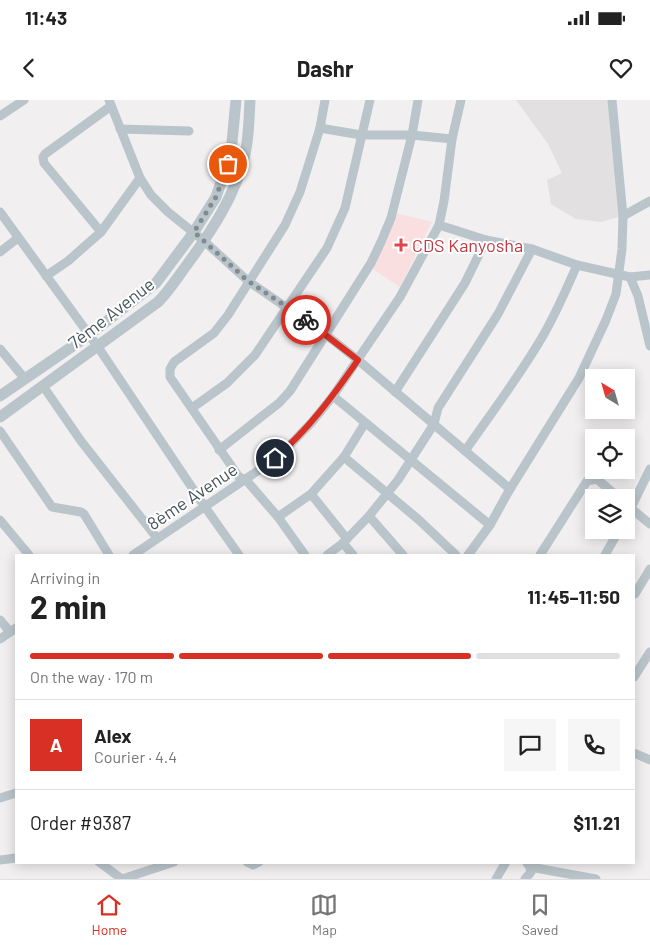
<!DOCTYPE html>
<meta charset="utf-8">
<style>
body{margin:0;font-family:Barlow,sans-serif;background:#f6f6f6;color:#222;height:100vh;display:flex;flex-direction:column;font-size:19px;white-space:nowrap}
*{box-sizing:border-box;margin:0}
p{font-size:16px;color:#767676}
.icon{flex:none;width:28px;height:28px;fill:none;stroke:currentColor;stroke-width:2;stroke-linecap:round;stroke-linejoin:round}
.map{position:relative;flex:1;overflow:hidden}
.sheet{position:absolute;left:15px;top:454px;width:620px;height:310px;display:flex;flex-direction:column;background:#fff;border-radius:0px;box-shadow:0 2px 12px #0003}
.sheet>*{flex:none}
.needle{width:32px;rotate:323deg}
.buttons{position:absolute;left:585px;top:269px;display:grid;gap:10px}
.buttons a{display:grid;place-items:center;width:50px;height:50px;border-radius:0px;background:#fff;box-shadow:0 2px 12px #0003;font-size:25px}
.pin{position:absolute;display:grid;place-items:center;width:42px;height:42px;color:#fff;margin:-21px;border:2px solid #fff;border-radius:50%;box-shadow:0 1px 5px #0007}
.courier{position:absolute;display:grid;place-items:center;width:50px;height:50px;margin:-25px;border:4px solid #d93025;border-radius:50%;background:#fff;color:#222;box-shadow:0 1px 6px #0007}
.overview em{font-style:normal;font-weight:700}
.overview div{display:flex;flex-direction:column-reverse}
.overview{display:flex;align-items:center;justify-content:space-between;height:85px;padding:0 15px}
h1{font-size:32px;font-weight:700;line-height:38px}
.bar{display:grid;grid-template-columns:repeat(4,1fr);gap:8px 5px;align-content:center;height:60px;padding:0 15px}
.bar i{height:6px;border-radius:4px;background:#e0e0e0}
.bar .current{background:#d93025}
.bar p{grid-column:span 4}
.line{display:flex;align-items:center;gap:12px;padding:0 15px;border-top:1px solid #e0e0e0}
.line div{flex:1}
.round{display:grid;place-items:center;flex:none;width:52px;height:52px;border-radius:0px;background:#f6f6f6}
.status{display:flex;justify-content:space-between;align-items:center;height:35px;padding:0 25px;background:#fff;direction:ltr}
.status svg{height:14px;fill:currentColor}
header{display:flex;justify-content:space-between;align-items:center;height:65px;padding:0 15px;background:#fff;font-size:22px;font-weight:700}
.menu{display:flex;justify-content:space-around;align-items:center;height:70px;border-top:1px solid #e0e0e0;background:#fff;font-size:14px;color:#767676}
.menu a{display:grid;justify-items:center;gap:2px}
.menu .current{color:#d93025}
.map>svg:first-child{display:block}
.education{fill:#e2e0e1}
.medical{fill:#fadfe1}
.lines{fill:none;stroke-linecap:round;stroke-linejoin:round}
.minor{stroke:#bac5cb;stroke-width:9}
.tertiary{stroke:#bac5cb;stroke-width:11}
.done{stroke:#828b8f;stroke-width:5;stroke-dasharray:0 9}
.route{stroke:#d93025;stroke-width:6}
.health-dot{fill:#e0444e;stroke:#fff;stroke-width:2}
.labels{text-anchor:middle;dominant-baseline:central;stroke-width:4;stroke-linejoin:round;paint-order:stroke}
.health-label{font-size:18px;fill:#be3a42;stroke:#fff;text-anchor:start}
.street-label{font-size:18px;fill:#47555c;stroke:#fff}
</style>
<div class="status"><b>11:43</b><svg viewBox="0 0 49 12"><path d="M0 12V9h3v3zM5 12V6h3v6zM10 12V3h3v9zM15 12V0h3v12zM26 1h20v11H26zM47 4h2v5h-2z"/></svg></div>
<header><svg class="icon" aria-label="back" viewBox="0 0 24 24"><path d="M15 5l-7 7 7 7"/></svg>Dashr<svg class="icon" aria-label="heart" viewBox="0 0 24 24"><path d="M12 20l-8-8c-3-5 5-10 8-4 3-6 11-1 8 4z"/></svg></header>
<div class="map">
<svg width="650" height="779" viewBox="0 0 650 779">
<rect width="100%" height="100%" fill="#f1efef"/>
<path class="education" d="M516,0H610L622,116L601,122L576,119L551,104L547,80L562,73L548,44Z"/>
<path class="medical" d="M396,113L432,122L400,187L373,169Z"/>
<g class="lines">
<g class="minor">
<path d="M109,0L140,78L151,95L168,112L204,141L248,181L325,234L358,260L510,389"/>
<path d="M0,16L24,0"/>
<path d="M320,28L361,35H412L452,39"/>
<path d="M120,29L189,31"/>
<path d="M0,112L98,247L205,407L239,455"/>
<path d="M623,116L650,101"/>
<path d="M439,125L486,140L532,149L577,165L630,177L650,175"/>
<path d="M101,132L44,63L43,57L45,54L111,6"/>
<path d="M0,152L18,138"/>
<path d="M46,176L68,161L101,132L140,78"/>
<path d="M630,177L638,196L650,246"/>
<path d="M0,249L25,279"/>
<path d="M43,286L81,341L157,438"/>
<path d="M395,292L465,183L486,140"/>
<path d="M333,296L490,425"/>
<path d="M192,308L227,283L255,255L327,148L345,108L370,0"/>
<path d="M0,331L52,407L81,412L84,414L109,455"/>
<path d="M219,350L279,303L290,291L371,163L381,142L391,118L412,35L418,0"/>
<path d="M465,351C492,312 521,274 544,234C557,211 567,188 577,165"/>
<path d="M344,357L419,420L456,455"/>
<path d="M311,394L347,439"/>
<path d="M626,404L650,424"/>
<path d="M369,416L403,455"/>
<path d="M278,417L311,394L344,357L365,323"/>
<path d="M626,418L650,369"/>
<path d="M0,420L29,455"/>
<path d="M343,443L353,455"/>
<path d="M133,455L262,368L288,347L312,322L333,296L400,197L439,125L444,101L452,39L461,0"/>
<path d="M305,455L278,417L246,380L239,377L170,277V269L174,262L214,233L228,215L285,125L300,92L320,28L325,0"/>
<path d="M327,455L343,443L369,416L398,380L434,324L438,308L498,214L532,149"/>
<path d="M468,455L490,425L510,389L579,278L606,220L616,194L622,149L623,116L612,0"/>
<path d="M540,455L587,381L597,379L619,398"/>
<path d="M605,455L619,430"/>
<path d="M635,494L650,469"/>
<path d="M0,520L10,532"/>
<path d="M0,539L16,528"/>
<path d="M634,577L650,552"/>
<path d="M634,653L650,660"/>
<path d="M0,698L16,693"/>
<path d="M0,760L16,758"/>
<path d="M99,762L122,779L174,762"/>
<path d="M247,762L253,765L259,762"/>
<path d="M530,767L596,779"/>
<path d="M496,779L506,762"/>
<path d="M525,779L531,772L530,767L527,763"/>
</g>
<g class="tertiary">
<path d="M0,296L89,235L156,183L194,132L216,97L231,53L236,0"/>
<path d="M0,317L158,202C169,191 177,178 186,166C211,132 236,95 245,54C249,37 249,18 250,0"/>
</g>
</g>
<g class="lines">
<path class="done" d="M228,64L216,97L194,132L248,181L306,220"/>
<path class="route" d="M275,358C308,330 333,296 358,260L306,220"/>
</g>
<path class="health-dot" d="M398.5 137.5h5v5h5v5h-5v5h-5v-5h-5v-5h5z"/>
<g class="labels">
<g class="health-label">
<text x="412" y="145">CDS Kanyosha</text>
</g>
<g class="street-label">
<text transform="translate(111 213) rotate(-38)">7ème Avenue</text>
<text transform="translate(192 396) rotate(-34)">8ème Avenue</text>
</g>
</g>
</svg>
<div class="buttons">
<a><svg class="needle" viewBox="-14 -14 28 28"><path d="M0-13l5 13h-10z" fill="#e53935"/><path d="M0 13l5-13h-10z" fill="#767676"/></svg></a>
<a><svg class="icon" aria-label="locate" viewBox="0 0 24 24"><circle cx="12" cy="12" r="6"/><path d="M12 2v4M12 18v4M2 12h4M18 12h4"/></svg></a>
<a><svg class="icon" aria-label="layers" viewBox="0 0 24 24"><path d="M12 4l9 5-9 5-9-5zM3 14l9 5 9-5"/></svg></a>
</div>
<div class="pin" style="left:228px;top:64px;background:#ea580c"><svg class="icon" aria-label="bag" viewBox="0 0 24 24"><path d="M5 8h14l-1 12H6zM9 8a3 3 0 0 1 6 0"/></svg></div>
<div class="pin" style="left:275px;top:358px;background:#1f2937"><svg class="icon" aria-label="home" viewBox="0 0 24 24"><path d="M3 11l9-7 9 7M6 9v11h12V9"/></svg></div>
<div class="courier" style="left:306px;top:220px"><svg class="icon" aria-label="bike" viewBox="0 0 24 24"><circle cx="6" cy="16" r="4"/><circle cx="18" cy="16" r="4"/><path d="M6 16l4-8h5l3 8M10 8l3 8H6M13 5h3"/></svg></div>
<section class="sheet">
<div class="overview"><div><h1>2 min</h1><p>Arriving in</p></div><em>11:45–11:50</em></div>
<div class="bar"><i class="current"></i><i class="current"></i><i class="current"></i><i></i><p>On the way · 170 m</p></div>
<div class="line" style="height:90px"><b class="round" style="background:#d93025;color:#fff">A</b><div><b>Alex</b><p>Courier · 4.4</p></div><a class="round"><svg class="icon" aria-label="chat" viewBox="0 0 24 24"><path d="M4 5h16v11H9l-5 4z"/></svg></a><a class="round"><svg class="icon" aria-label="phone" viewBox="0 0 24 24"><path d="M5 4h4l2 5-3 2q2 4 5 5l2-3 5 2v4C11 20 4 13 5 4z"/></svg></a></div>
<div class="line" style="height:65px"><div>Order #9387</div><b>$11.21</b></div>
</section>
</div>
<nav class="menu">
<a class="current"><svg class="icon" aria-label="home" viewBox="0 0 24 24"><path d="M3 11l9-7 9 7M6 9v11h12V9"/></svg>Home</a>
<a><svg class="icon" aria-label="map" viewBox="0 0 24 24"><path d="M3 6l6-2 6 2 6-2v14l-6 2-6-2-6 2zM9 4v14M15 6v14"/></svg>Map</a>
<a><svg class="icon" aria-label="saved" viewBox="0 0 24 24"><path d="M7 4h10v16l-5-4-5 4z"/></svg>Saved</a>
</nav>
